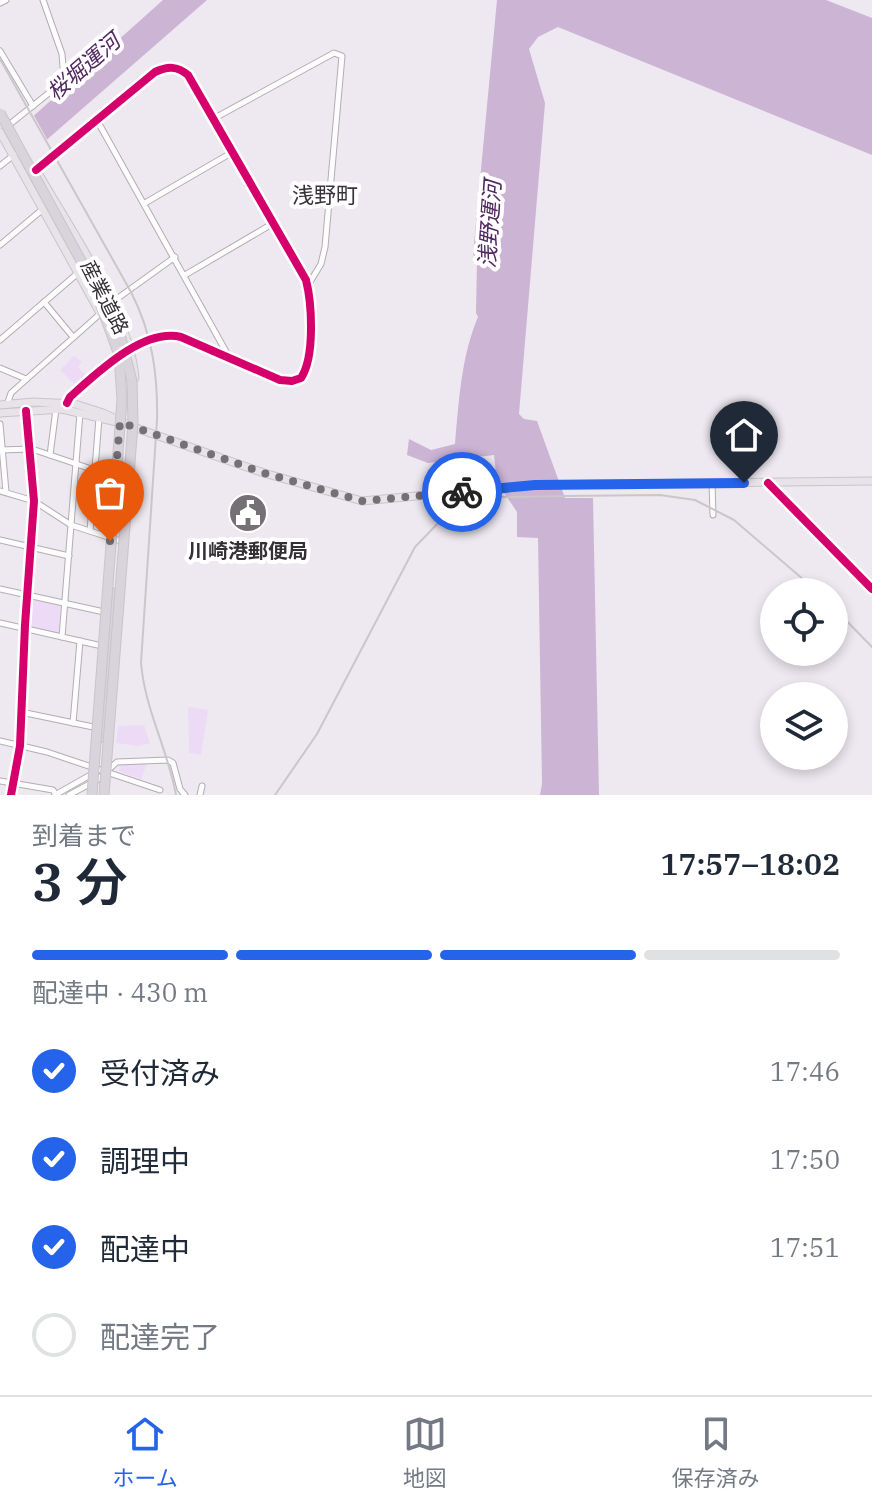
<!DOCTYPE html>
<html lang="ja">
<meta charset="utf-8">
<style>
body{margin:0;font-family:"IBM Plex Serif","Noto Sans JP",serif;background:#f6f6f7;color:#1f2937;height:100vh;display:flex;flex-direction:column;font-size:30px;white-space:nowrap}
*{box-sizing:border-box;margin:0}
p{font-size:26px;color:#747a83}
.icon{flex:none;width:44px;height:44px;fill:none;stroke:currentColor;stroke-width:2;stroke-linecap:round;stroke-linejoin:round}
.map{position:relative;height:795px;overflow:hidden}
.sheet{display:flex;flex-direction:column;background:#fff;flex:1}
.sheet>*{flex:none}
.buttons{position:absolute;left:760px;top:578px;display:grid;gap:16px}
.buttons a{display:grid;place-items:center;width:88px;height:88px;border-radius:50%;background:#fff;box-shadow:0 4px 12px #0003;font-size:40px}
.pin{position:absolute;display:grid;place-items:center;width:68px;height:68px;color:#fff;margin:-82px -34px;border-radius:50% 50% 50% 0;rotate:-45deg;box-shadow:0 0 8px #0007}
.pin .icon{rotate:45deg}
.courier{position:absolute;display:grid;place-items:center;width:80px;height:80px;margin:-40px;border:6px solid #2563eb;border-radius:50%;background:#fff;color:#222;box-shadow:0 2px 10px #0007}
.head em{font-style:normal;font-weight:600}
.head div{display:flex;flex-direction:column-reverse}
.head{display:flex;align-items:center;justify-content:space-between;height:136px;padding:0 32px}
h1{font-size:52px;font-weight:600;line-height:60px}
.bar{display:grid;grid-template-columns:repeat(4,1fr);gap:12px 8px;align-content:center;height:96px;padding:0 32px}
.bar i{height:10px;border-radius:6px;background:#e0e1e3}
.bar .on{background:#2563eb}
.bar p{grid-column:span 4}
ol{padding:0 32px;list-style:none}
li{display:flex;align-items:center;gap:24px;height:88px}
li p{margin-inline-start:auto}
li .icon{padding:8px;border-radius:50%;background:#2563eb;color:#fff;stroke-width:4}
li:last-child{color:#747a83}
li i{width:44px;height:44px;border:4px solid #e0e1e3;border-radius:50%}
.tabs{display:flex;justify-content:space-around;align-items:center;height:112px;border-top:2px solid #e0e1e3;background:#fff;font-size:22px;color:#747a83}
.tabs a{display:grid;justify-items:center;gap:4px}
.tabs .on{color:#2563eb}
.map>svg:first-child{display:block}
.green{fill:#eddaf6}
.water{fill:#ccb4d5}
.pier{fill:#eee8f0}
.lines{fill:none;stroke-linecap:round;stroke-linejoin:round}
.minor-casing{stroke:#b2adb3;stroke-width:7}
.major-casing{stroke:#c8c5c9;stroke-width:9}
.highway-casing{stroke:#c8c5c9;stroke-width:11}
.minor{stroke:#fcfcfd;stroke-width:5}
.major{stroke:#e7e3e9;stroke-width:7}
.highway{stroke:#d9d3dc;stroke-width:9}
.rail{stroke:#c9c7c9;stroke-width:2}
.highway-bridge-casing{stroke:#c8c5c9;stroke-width:11;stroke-linecap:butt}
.highway-bridge{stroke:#d9d3dc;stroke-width:9}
.cycleway-casing{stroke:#fff;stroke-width:13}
.cycleway{stroke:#d6006c;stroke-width:8}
.done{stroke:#747076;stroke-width:8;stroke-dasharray:0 14.4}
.route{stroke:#2563eb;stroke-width:10}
.labels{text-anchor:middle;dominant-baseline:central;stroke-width:8;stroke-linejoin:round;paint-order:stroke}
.street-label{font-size:20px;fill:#332f34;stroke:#fff}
.poi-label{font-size:20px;font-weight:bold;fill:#332f34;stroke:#fff}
.water-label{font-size:22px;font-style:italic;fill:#512860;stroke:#fff}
.neighbourhood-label{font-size:22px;fill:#3a323d;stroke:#fff}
</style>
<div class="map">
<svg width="872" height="795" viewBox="0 0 872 795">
<rect width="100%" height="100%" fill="#eee8f0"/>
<g class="green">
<path d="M74,356L82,362L78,367L88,377L77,387L60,370Z"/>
<path d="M30,598L60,605L59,633L27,628Z"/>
<path d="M188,707L208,710L201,755L189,753Z"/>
<path d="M144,725L150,743L139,746L116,743L118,726Z"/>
<path d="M147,763L141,779L119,771L120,764Z"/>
</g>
<g class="water">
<path d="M163,0H207L43,143L29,120Z"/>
<path d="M497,0H826L872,18V155L558,27L538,37L529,49L545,103L519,414L524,419L537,421L565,498H593L599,795H540L542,784L538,538L517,537V512L497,482L494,455L428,463L407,455L409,439L431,450L455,444C459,401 461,357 478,317L476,313L477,262L473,254Z"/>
</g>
<path class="pier" d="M32,112L49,143L45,146L40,145L25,121Z"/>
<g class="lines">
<defs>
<g id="minor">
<path d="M0,3L6,0"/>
<path d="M0,51L33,106"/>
<path d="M213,119L334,53L342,56L325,247L321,264L307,287"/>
<path d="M98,122L229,357"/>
<path d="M10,124L64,81L62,54L43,0"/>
<path d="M0,166L15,154"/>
<path d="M36,170L155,72C168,66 177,66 188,75L306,280C312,304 315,357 301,378L292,381L280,380L181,337L169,334L128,351"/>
<path d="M145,203L231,153"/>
<path d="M0,245L43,209"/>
<path d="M185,275L272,224"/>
<path d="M44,302L73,337"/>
<path d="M111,303L175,257"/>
<path d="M0,340L78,273"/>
<path d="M0,368L26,379"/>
<path d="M67,403L73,394L119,356"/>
<path d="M7,405L11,393L101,313"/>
<path d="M0,424L6,492"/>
<path d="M0,450L32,449L115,477"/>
<path d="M50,455L56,409"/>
<path d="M712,483L713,515"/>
<path d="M768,483L872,589"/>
<path d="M0,491L34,501L71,525L124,542"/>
<path d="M90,531L99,418"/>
<path d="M0,540L69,556"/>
<path d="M0,589L104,612"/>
<path d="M0,623L102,646"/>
<path d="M62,637L80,413"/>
<path d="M21,712L98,728"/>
<path d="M73,723L80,641"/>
<path d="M0,741L47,752L160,790"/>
<path d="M0,781L53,790L56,795"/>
<path d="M11,795L20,746L25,625L34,501L26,411"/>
<path d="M55,795L94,773"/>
<path d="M69,795L97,780L117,762L168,760L173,763L180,789L185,795"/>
<path d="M200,795L202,786"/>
</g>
<g id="major">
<path d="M0,132L100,313"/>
<path d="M37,171C69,228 130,313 135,378"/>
<path d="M0,405L33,402L75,404L103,413L136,428L264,473L362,501L535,485L872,481"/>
<path d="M0,413L62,409L117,422"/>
</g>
<path id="highway" d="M100,738L108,673L113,593"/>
</defs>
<use href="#minor" class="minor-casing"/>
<use href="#major" class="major-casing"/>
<use href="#highway" class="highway-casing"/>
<use href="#minor" class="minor"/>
<use href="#major" class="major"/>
<use href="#highway" class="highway"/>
<g class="rail">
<path d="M0,59L131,292C152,333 158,374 157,420L141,663C145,710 168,750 176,795"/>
<path d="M834,608L872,647"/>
<path d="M275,795L317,734L415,547L442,519L471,504L501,497L564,496L660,495L695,500L734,520L818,592"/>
</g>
<defs>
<g id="highway-bridge">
<path d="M0,113L119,330L132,381L133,424L104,795"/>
<path d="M92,795L122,400L119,355L100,303"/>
</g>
</defs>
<use href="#highway-bridge" class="highway-bridge-casing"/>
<use href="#highway-bridge" class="highway-bridge"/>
<defs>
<g id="cycleway">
<path d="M36,170L155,72C168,66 177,66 188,75L306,280C312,304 315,357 301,378L292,381L280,380L181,337C143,328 97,373 70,397L67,403"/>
<path d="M768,483L872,589"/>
<path d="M11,795L20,746L25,625L34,501L26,411"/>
</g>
</defs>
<use href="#cycleway" class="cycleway-casing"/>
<use href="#cycleway" class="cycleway"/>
</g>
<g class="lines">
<path class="done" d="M110,541L120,422L264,473L362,501L462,492"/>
<path class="route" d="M462,492L535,485L744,483"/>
</g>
<defs>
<symbol id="civic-disc" viewBox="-11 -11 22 22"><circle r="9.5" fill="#747076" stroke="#fff"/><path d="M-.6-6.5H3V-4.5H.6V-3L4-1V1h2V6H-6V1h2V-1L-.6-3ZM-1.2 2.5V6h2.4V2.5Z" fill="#fff"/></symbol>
</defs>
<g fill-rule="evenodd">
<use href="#civic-disc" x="226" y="491" width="44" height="44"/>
</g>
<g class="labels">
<g class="street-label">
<text transform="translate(105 297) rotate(63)">産業道路</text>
</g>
<g class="poi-label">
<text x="248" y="550">川崎港郵便局</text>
</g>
<g class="water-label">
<text transform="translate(83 66) rotate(-41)">桜堀運河</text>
<text transform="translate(489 224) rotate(-86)">浅野運河</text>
</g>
<g class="neighbourhood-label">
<text x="325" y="194">浅野町</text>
</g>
</g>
</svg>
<div class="buttons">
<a><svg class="icon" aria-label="locate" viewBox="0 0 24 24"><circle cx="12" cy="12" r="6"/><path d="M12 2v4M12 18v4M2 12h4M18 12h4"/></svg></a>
<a><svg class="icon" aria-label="layers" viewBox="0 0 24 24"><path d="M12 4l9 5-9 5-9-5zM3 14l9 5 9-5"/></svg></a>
</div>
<div class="pin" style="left:110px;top:541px;background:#ea580c"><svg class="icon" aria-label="bag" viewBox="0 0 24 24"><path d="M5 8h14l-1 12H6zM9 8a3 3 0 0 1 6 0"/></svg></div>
<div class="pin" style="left:744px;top:483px;background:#1f2937"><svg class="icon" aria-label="home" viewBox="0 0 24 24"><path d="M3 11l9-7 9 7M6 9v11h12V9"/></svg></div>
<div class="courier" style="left:462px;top:492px"><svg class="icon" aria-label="bike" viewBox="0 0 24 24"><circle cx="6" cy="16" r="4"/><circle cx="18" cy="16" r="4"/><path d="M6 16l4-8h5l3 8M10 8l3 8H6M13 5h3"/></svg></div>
</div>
<section class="sheet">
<div class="head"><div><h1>3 分</h1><p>到着まで</p></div><em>17:57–18:02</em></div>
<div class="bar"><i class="on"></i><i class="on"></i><i class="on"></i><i></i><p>配達中 · 430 m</p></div>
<ol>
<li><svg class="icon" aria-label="check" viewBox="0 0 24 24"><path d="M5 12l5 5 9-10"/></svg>受付済み<p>17:46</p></li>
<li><svg class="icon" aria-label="check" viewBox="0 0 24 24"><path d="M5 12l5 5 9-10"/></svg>調理中<p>17:50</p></li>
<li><svg class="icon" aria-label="check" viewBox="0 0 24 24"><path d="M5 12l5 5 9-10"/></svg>配達中<p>17:51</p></li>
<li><i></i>配達完了</li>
</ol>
</section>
<nav class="tabs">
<a class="on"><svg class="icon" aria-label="home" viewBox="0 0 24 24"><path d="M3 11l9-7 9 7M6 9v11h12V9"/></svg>ホーム</a>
<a><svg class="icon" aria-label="map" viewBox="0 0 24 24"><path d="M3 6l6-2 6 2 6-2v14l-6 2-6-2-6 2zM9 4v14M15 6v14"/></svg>地図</a>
<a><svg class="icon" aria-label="saved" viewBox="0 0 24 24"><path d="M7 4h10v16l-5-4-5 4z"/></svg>保存済み</a>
</nav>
